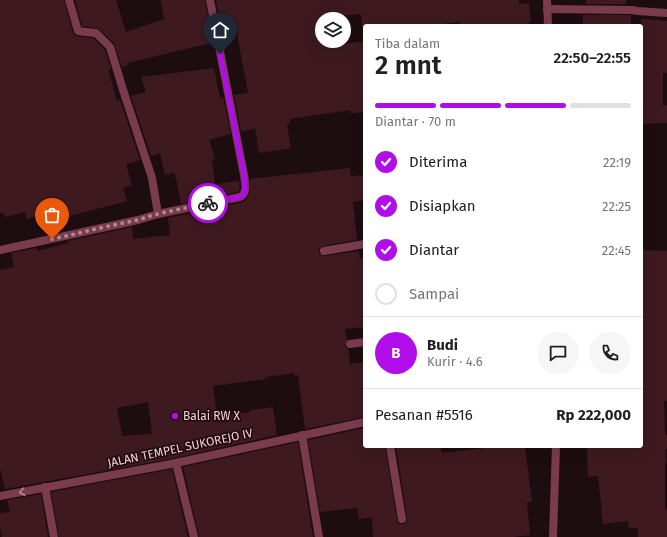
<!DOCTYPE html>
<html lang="id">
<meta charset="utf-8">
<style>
body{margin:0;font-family:"Fira Sans",sans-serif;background:#f6f6f6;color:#202124;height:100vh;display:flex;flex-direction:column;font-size:15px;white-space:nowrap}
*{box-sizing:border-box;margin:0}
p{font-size:13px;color:#757577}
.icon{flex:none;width:22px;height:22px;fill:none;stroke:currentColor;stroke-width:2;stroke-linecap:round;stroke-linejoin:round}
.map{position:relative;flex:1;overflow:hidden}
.details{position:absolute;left:363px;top:24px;width:280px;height:424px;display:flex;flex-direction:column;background:#fff;border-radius:4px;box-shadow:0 4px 16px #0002}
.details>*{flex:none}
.controls{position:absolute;left:315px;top:12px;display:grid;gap:8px}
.controls a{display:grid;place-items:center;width:36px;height:36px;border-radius:50%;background:#fff;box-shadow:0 4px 16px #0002;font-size:20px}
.pin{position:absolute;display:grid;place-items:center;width:34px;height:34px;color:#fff;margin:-41px -17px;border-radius:50% 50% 50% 0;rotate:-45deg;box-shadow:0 0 4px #0007}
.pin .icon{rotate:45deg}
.courier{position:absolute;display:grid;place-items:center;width:40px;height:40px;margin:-20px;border:3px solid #b10cea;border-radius:50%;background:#fff;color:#222;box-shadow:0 1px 5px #0007}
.overview em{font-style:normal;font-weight:600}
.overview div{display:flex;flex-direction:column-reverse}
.overview{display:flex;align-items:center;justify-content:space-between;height:68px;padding:0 12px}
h1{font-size:26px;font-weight:600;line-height:30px}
.bar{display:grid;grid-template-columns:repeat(4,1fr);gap:6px 4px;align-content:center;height:48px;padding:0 12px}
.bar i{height:5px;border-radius:3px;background:#e0e0e0}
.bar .current{background:#b10cea}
.bar p{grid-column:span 4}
.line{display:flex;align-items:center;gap:10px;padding:0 12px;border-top:1px solid #e0e0e0}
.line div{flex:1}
.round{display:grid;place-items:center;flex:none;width:42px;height:42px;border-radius:21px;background:#f6f6f6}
ol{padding:0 12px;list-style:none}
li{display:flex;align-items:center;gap:12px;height:44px}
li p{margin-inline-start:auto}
li .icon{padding:4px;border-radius:50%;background:#b10cea;color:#fff;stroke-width:4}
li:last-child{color:#757577}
li i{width:22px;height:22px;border:2px solid #e0e0e0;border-radius:50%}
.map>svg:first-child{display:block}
.building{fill:#3e1a20;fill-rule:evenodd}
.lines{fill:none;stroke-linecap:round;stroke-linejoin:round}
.street{stroke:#7b3b4f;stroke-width:8}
.oneway{stroke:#bc8494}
.done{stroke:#ae8a92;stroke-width:4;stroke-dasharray:0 7.2}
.route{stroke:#b10cea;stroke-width:5}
.poi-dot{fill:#b10cea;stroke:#1e0d10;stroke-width:1.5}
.labels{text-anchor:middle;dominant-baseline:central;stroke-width:3.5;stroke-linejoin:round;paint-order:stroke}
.poi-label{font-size:12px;fill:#fccdd8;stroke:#1e0d10;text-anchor:start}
.street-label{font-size:12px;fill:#fccdd8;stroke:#1e0d10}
</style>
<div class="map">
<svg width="667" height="537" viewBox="0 0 667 537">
<rect width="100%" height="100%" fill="#1e0d10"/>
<g class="building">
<path d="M0,0H64L73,33L74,35L77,36L93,38L105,50L111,69L108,70L117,101L120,100L140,160L126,164L132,185L123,188L127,201L62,218L59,208L27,219L25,212L5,217L4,213H0Z"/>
<path d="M75,0H116L126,32L164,19L161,0H205L211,33H209L211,43L128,63V65L122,67L114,43L99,29L97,28L82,26Z"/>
<path d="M216,0H519V4L529,3L531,22L527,23V26H459V22L428,26H362L361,14L330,17V19H322V41H334L335,45L365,41V112L351,113L350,110L290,119V123L287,124L291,148L259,153L255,128L241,132L234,95L248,93L236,28L222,31Z"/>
<rect x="586" y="0" width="40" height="4"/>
<rect x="583" y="15" width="48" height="11"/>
<path d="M641,19L667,21V73H663V106L667,105V123L641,124Z"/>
<path d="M214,68L220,98L223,97L231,134L209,140L215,159L212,160L215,184L239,181L240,189L238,192L181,204L177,182L174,173L165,175L160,153L151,156L131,96L146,92L141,77Z"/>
<path d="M350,168L351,176L365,175V200L353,202L357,240L323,246L319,249V252L320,255L325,256L359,251L360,258H365V327L345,329L347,340L345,344V347L348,349L350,364L365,362V417L305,429L298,375L294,376V373L265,377V379L213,386L217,416L250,412V410L273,407L277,435L175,458L5,489L0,469V270L14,267L11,253L37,248V251L69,243L68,241L132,227L133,239L170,235L168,218L243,202L247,198L250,192V179ZM148,402L152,434L122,436L117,408Z"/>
<path d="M641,250L667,251V401H664L665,435H667V449H665L666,463H665V510L667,509V537H638V528H629L628,521L603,524L598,476L588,477L587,446H641Z"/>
<path d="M365,428V446H385L397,520L398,523L400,524H403L406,523L407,518L396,446H440L442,453L501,446H525L532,502H527L530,535L513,537H373L372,517L359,519L357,508L320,512L308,440Z"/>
<path d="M298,442L313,537H199L183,467Z"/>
<path d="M172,469L188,537H59L51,492Z"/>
<path d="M41,494L48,537H2L0,527V513L10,512L7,500Z"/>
</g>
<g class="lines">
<g class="street">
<path d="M547,0L548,26"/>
<path d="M547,9L632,10L638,11L667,13"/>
<path d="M158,214L240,197C248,193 245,183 244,175L210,0"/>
<path d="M0,250L138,220L158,214L152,178L125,96L110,47L96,33L78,31L69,0"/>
<path d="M324,251L365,244"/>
<path d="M350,344L365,342"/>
<path d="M302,435L319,537"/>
<path d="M390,446L402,519"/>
<path d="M176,463L194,537"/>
<path d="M45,487L54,537"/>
<path d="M0,496L176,463L365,422"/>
<path d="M553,537L556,446"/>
</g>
</g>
<defs><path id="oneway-chevron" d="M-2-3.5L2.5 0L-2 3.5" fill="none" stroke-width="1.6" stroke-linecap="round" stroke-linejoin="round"/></defs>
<use class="oneway" href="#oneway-chevron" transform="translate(22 492) rotate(169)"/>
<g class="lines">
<path class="done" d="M52,239L84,232L90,230L138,220L153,215L208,203"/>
<path class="route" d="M208,203L240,197L243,195L245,192L244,175L220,54"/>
</g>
<circle class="poi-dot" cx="175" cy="416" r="4"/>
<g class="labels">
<g class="poi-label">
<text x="183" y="416">Balai RW X</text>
</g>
<g class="street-label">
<text transform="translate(180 448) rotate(-12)">JALAN TEMPEL SUKOREJO IV</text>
</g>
</g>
</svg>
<div class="controls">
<a><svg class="icon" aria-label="layers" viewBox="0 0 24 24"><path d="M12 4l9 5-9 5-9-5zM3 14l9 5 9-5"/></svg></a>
</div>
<div class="pin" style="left:52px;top:239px;background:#ea580c"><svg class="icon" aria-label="bag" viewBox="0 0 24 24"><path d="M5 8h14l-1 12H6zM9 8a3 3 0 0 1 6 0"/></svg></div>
<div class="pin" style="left:220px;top:54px;background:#1f2937"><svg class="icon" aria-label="home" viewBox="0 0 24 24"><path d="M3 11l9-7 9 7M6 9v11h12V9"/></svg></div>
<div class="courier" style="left:208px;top:203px"><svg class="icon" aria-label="bike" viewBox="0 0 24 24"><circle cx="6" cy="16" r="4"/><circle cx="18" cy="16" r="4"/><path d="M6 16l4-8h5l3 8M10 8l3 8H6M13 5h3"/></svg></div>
<section class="details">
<div class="overview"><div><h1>2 mnt</h1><p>Tiba dalam</p></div><em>22:50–22:55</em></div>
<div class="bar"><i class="current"></i><i class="current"></i><i class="current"></i><i></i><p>Diantar · 70 m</p></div>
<ol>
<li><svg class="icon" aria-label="check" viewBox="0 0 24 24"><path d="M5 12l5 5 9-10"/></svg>Diterima<p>22:19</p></li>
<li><svg class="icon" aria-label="check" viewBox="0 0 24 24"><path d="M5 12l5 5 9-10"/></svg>Disiapkan<p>22:25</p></li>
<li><svg class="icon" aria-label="check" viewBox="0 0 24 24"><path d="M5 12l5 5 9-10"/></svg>Diantar<p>22:45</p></li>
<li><i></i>Sampai</li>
</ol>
<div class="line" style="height:72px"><b class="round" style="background:#b10cea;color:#fff">B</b><div><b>Budi</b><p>Kurir · 4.6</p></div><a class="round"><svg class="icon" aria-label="chat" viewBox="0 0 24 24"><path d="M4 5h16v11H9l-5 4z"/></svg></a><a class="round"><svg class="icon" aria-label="phone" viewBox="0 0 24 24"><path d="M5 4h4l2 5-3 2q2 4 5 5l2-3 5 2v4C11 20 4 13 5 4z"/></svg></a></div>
<div class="line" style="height:52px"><div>Pesanan #5516</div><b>Rp 222,000</b></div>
</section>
</div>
